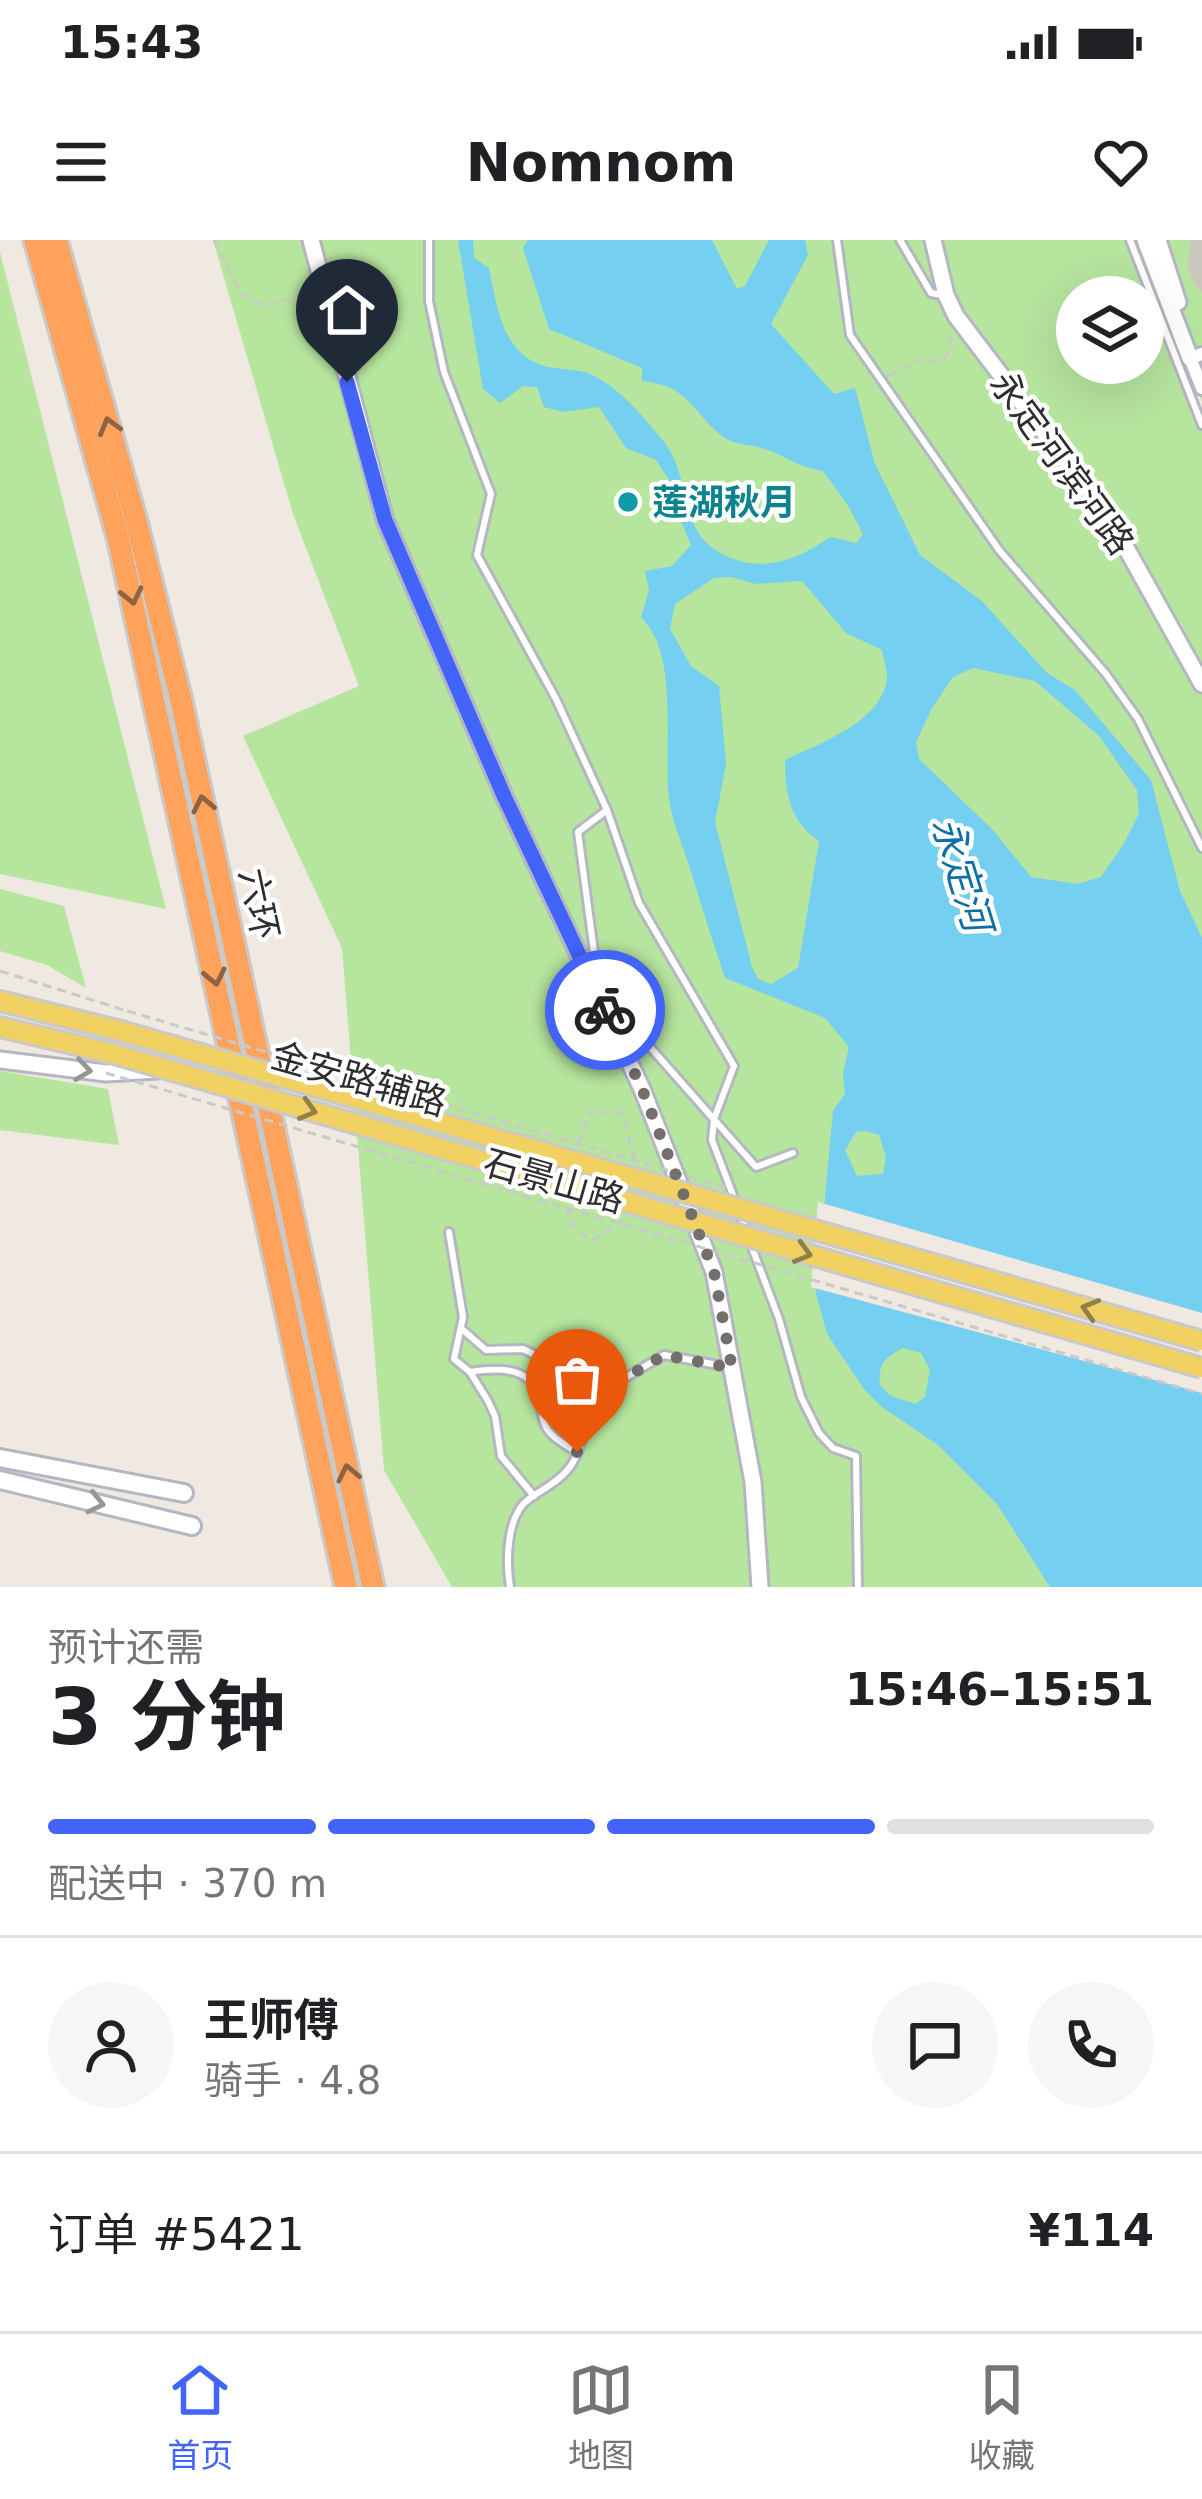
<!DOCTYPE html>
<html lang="zh">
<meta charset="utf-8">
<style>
body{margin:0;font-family:"DejaVu Sans","Noto Sans SC",sans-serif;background:#f6f6f6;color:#202124;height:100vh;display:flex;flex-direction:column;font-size:45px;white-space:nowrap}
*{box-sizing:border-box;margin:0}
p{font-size:39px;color:#757577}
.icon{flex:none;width:66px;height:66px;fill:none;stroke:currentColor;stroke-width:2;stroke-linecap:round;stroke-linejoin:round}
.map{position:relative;height:1347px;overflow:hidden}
.sheet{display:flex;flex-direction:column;background:#fff;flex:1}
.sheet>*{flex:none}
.controls{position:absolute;left:1056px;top:36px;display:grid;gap:24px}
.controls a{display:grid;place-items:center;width:108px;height:108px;border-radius:50%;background:#fff;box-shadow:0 12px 48px #0002;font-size:60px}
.pin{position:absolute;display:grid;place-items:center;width:102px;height:102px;color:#fff;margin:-123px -51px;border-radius:50% 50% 50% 0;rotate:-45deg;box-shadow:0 0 12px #0007}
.pin .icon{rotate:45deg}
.courier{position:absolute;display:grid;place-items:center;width:120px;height:120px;margin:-60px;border:9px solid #4264fb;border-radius:50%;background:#fff;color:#222;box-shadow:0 3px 15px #0007}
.headline em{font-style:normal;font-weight:700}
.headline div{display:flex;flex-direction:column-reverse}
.headline{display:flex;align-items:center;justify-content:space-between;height:204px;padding:0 48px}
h1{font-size:78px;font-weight:700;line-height:90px}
.bar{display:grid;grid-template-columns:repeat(4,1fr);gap:18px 12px;align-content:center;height:144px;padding:0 48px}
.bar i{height:15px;border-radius:9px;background:#e0e0e0}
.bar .active{background:#4264fb}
.bar p{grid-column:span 4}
.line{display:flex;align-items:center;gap:30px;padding:0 48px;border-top:3px solid #e0e0e0}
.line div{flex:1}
.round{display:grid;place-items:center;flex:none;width:126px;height:126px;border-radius:63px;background:#f6f6f6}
.status{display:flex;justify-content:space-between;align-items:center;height:84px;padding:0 60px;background:#fff;direction:ltr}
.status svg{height:33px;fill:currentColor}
header{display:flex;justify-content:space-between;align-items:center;height:156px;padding:0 48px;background:#fff;font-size:54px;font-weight:700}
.dock{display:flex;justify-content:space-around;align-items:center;height:168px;border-top:3px solid #e0e0e0;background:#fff;font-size:33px;color:#757577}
.dock a{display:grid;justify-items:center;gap:6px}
.dock .active{color:#4264fb}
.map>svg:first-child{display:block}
.green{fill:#b6e59e;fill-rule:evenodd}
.water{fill:#75cff0;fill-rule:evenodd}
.pier{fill:#efe9e1}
.building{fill:#cbc7bf}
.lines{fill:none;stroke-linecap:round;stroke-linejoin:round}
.service-casing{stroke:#b4b7c1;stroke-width:12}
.minor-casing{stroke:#b4b7c1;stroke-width:18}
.tertiary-casing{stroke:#b4b7c1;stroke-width:21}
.secondary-casing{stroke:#b4b7c1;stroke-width:22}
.primary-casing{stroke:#c9c9c9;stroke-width:24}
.motorway-casing{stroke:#c9c9c9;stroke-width:27}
.path{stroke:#c9c9c9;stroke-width:3;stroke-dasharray:9 6;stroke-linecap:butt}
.service{stroke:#fff;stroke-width:6}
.minor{stroke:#fff;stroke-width:12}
.tertiary{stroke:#fff;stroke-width:15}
.secondary{stroke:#fff;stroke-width:16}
.primary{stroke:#f2d163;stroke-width:18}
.motorway{stroke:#ffa35c;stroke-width:21}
.primary-bridge-casing{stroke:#c9c9c9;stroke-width:24;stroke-linecap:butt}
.path-bridge{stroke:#c9c9c9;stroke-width:3;stroke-dasharray:9 6;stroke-linecap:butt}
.primary-bridge{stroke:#f2d163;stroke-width:18}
.oneway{stroke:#8c6343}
.oneway2{stroke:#969696}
.oneway3{stroke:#908048}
.done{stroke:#726f6d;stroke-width:12;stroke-dasharray:0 21.6}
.route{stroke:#4264fb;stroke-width:15}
.culture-dot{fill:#0f9aa8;stroke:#fff;stroke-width:4.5}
.labels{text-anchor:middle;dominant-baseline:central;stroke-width:9;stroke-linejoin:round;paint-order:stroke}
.street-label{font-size:36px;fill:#2e2e2e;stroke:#fff}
.culture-label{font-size:36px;font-weight:bold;fill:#0d838f;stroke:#fff;text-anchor:start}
.water-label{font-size:39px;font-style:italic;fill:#0d6fa3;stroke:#fff}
</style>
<div class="status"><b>15:43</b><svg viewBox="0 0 49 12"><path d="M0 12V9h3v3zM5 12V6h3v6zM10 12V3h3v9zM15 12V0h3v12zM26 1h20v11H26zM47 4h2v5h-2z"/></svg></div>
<header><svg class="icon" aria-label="menu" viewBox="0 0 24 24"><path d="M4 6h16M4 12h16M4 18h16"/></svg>Nomnom<svg class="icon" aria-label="heart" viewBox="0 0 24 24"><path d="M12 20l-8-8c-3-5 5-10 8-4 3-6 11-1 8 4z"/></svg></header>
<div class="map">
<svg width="1202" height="1347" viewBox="0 0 1202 1347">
<rect width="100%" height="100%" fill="#efe9e1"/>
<g class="green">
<path d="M213,0H1136L1202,173V1347H452L384,1230L342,708L243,496L359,446L293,274ZM1077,57H1143V123H1077Z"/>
<path d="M1149,0H1202V162Z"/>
<path d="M0,12L166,669L0,634Z"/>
<path d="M0,649L64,666L86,748L47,725L0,711Z"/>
<path d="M0,831L108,849L119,905L0,890Z"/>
</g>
<path class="water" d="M458,0H473L474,18L489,28C497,65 501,113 544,126C558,130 576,128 590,134C617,145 646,179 664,202C692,238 678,290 720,313C762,335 794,321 831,297L856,303L863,294L847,264L823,231C792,226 786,215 762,208C750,204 735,205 725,198C691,173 692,146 642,141V128L549,89L523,8L528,0H712L737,49L745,46L769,0H805L808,15L771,84L834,154L855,148L875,224L920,315L982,361L1047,433L1075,450L1151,540L1180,651L1202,698V1347H1050L997,1264L938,1205L882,1167L864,1149L827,1094L816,1054L833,871L845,854L843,833L849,807L825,778L725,738C712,700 700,661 688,622C681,602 672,580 669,559C663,512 680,411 641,378L649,350L645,331L672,326L691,305L676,269L677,252L656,220L626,208L599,167L563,172L544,167L537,147L523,146L500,163L483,149ZM731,337L756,344L802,341L846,393L882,410C883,418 888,431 887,439C881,483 818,504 785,520C785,554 790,581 819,601L798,728L771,744L758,739L752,727L715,582L726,524L719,446L691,426L670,389L675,364L714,338ZM973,428L1035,441L1099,496L1137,550L1139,574L1123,605L1101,637L1078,644L1031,637L993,590L919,519L916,502L932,468L953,437ZM866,891L879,895L886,917L883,934L857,936L845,910L856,892ZM903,1108L921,1113L930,1130L925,1157L916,1164L891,1156L880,1145C878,1123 885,1118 903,1108Z"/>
<path class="pier" d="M818,962L1202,1073V1153L811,1047Z"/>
<path class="building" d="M1191,0H1202V52L1193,42L1187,26Z"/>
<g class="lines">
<defs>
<g id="service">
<path d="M429,0V61L444,132L491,254L477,315L556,459L607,570L639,663L734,826L714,879L712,900L747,992"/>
<path d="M837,0L850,95L999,310L1106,434L1138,479L1202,608"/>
<path d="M900,0L931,53L942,55"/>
<path d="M1130,0L1202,185"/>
<path d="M598,742L578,592L607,570"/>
<path d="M605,756L756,927L793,913"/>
<path d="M449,992L463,1077L454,1119L470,1132L488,1161L495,1176L501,1216L534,1256"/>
<path d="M751,1005L779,1079L801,1157L819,1193L833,1208L856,1216L858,1347"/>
<path d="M463,1090L486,1110L523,1109L574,1134L618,1142"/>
<path d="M470,1132C495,1128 529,1125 539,1156C541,1165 541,1177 545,1185C550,1197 565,1204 575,1211"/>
<path d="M510,1347C506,1322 506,1275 529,1259C544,1248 561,1241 572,1224C585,1203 586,1175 598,1154L664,1115L729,1127"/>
</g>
<path id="minor" d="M1202,114L1190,118L1202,148"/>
<g id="tertiary">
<path d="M311,0L385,280L504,556L642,849L714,1032L753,1242L760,1347"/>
<path d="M933,0L946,55L956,76L1110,279L1202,444"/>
<path d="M1145,0L1190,118"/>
<path d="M1158,0L1178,62"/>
<path d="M0,820L106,833L158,830"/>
</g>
<g id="secondary">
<path d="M0,1218L184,1253"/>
<path d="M0,1240L192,1286"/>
</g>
<g id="primary">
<path d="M0,761L121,791"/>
<path d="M0,787L114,814"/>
</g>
<g id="motorway">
<path d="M35,0L118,297L346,1347"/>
<path d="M56,0L137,285L180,456L373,1347"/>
</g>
</defs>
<use href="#service" class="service-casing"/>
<use href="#minor" class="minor-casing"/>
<use href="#tertiary" class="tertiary-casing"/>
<use href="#secondary" class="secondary-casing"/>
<use href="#primary" class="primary-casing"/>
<use href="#motorway" class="motorway-casing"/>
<g class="path">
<path d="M214,0L240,53L264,66L312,53"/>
<path d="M888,136L920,119L938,122L948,114L952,95"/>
<path d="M0,731L127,771"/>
<path d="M578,904L590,873H623L635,924"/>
<path d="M569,968L567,981L591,1001L628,978"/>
</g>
<use href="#service" class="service"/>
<use href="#minor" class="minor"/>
<use href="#tertiary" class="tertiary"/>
<use href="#secondary" class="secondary"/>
<use href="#primary" class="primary"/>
<use href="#motorway" class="motorway"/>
<defs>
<g id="primary-bridge">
<path d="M121,791L1202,1101"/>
<path d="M114,814L1202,1128"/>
</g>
</defs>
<use href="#primary-bridge" class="primary-bridge-casing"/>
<g class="path-bridge">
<path d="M127,771L728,948"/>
<path d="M106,833L1202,1154"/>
</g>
<use href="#primary-bridge" class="primary-bridge"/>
</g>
<defs><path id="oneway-chevron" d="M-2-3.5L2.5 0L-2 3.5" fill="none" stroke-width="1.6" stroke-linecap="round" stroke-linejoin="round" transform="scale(3)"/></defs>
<g class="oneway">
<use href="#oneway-chevron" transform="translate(109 186) rotate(-106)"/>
<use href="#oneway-chevron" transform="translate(132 356) rotate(77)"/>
<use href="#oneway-chevron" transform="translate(203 564) rotate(-102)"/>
<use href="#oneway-chevron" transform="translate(215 737) rotate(78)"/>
<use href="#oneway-chevron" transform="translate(348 1233) rotate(-102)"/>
</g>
<g class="oneway2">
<use href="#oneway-chevron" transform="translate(83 830) rotate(8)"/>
<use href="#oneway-chevron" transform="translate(96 1263) rotate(13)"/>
</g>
<g class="oneway3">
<use href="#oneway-chevron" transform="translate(308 870) rotate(16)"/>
<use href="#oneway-chevron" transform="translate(803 1013) rotate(16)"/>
<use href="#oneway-chevron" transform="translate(1090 1069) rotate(-164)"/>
</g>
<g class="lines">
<path class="done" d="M577,1212L598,1154L664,1115L732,1128L714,1032L642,849L605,770"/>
<path class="route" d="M347,142L385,280L504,556L605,770"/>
</g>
<circle class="culture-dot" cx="628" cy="262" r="12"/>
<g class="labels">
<g class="street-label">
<text transform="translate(1062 223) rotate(54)">永定河滨河路</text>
<text transform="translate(259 664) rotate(78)">六环</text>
<text transform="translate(359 839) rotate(16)">金安路辅路</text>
<text transform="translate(554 941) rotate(16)">石景山路</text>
</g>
<g class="culture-label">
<text x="652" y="262">莲湖秋月</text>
</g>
<g class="water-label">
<text transform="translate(962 634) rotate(73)">永定河</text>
</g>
</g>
</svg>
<div class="controls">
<a><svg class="icon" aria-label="layers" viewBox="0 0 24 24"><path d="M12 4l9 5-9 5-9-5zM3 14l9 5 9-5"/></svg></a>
</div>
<div class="pin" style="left:577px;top:1212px;background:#ea580c"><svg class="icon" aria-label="bag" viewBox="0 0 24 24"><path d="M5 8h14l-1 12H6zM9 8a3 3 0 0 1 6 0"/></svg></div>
<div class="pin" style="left:347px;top:142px;background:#1f2937"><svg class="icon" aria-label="home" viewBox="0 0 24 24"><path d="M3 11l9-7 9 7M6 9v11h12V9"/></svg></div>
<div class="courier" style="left:605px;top:770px"><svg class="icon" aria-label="bike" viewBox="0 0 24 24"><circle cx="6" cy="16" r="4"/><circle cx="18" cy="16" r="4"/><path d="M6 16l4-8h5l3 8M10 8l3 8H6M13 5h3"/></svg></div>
</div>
<section class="sheet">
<div class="headline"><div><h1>3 分钟</h1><p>预计还需</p></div><em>15:46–15:51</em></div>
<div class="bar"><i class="active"></i><i class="active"></i><i class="active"></i><i></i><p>配送中 · 370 m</p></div>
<div class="line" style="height:216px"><a class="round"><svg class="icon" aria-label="person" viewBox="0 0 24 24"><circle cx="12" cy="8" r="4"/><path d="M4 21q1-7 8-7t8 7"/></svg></a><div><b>王师傅</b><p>骑手 · 4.8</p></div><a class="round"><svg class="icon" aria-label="chat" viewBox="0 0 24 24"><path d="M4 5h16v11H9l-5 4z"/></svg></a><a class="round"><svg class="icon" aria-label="phone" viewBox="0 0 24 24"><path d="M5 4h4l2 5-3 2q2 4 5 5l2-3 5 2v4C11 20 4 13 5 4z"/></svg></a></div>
<div class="line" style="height:156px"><div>订单 #5421</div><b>¥114</b></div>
</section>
<nav class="dock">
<a class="active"><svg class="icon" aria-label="home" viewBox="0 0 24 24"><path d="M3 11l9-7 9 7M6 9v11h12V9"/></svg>首页</a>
<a><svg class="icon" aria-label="map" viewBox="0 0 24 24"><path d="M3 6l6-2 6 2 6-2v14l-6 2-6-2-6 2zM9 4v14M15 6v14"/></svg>地图</a>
<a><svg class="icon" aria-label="saved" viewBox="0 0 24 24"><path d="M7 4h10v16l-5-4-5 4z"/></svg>收藏</a>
</nav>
